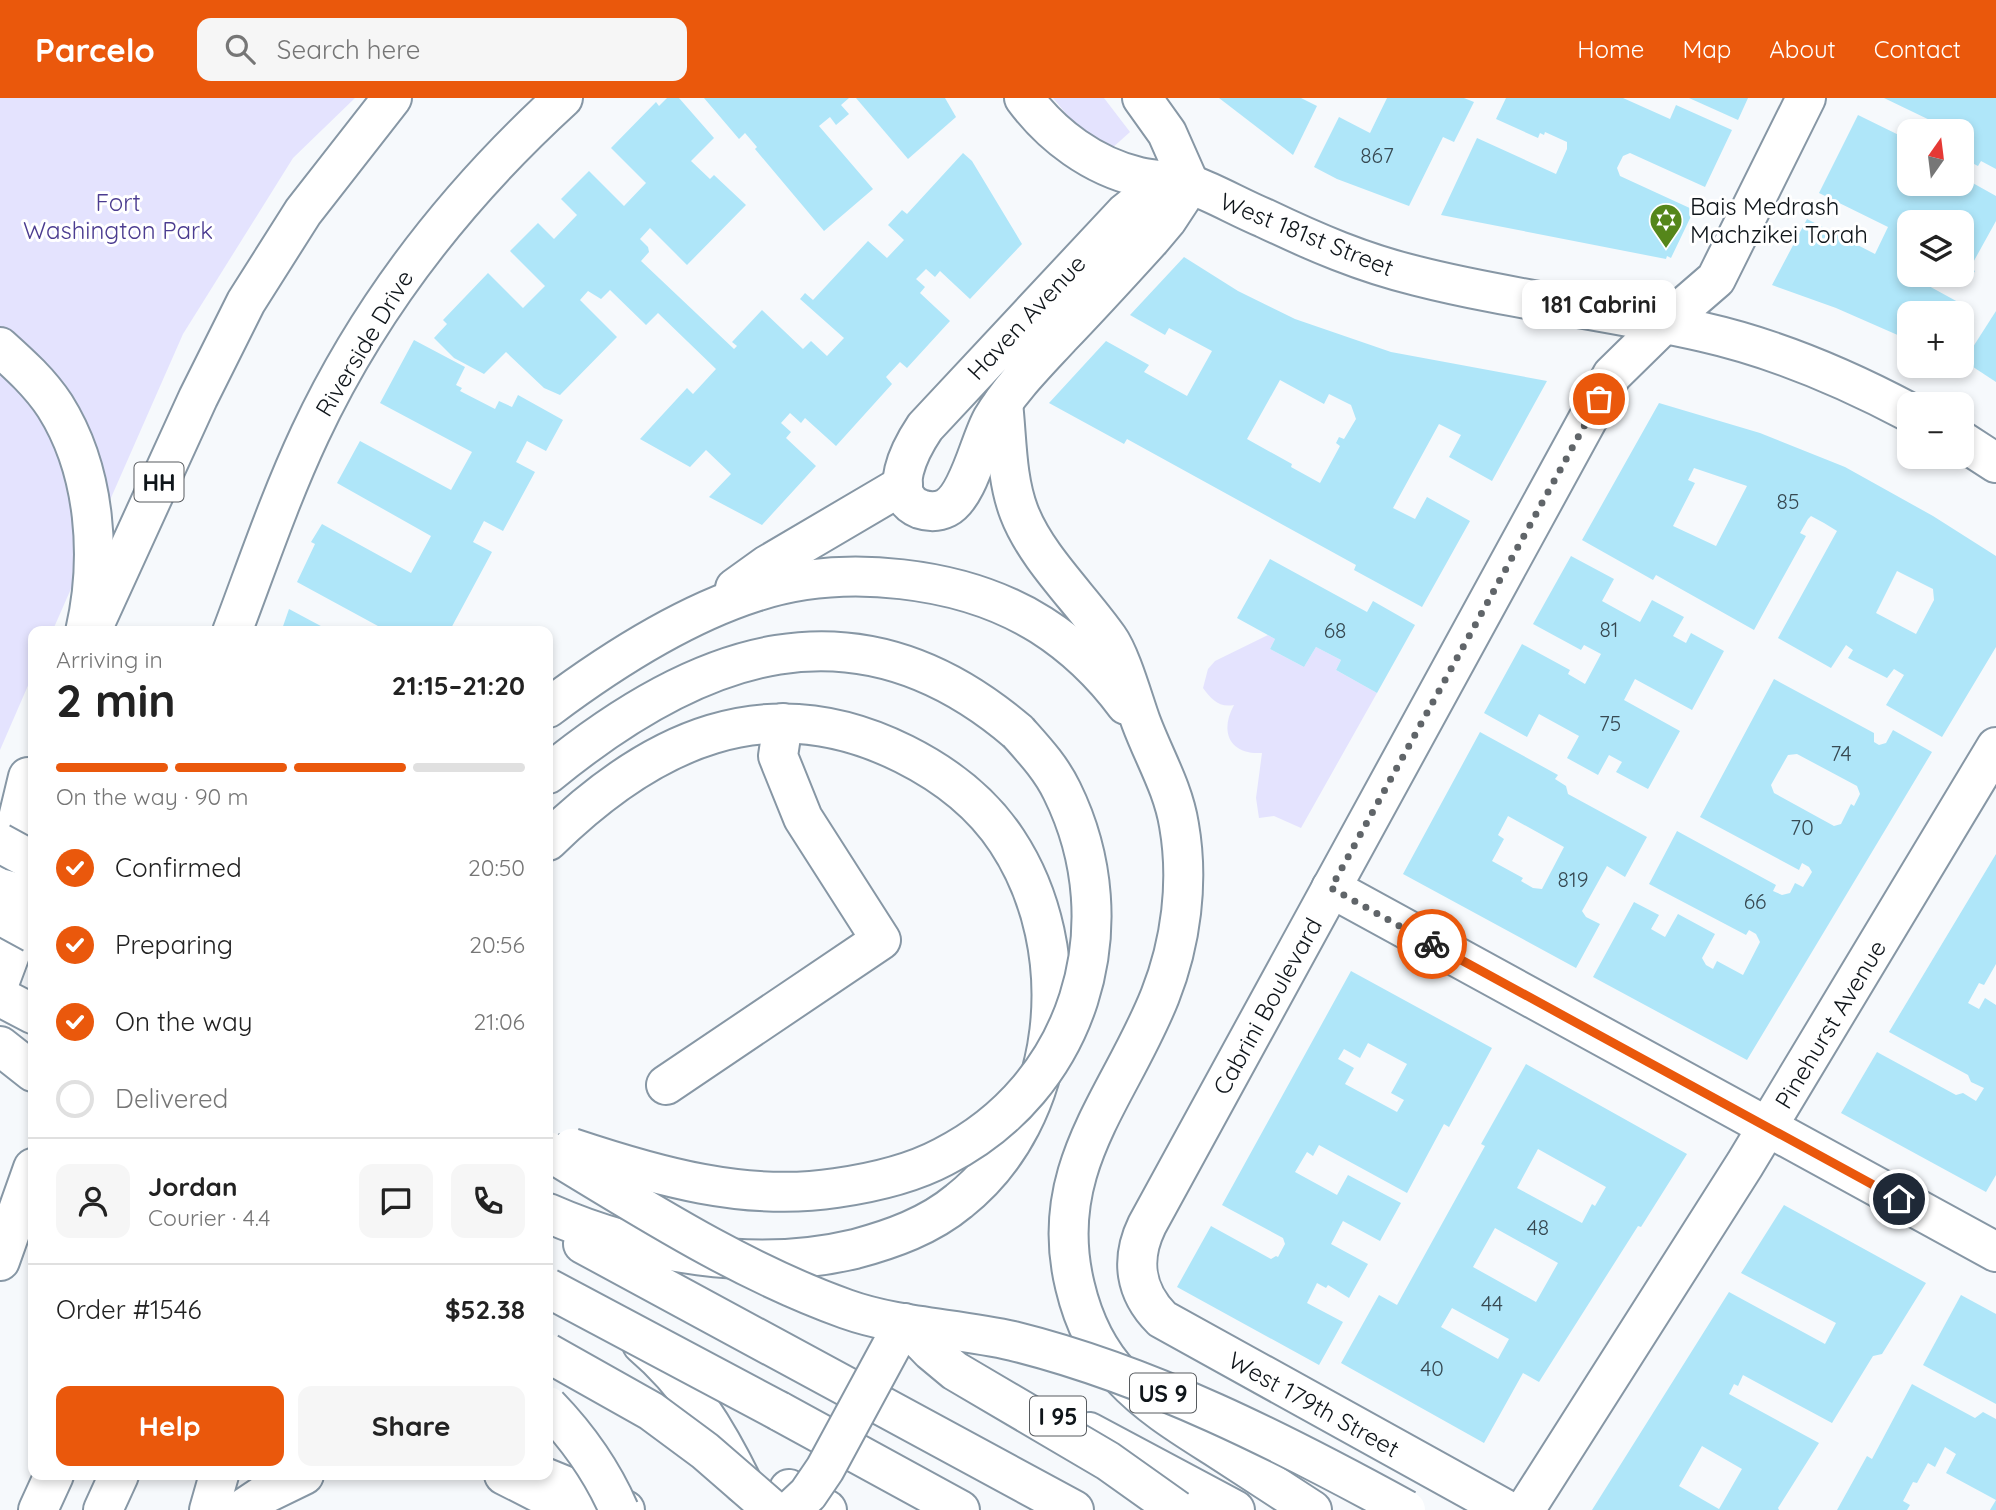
<!DOCTYPE html>
<meta charset="utf-8">
<style>
body{margin:0;font-family:Quicksand,sans-serif;background:#f6f6f6;color:#222;height:100vh;display:flex;flex-direction:column;font-size:26px;white-space:nowrap}
*{box-sizing:border-box;margin:0}
p{font-size:23px;color:#767676}
.icon{flex:none;width:38px;height:38px;fill:none;stroke:currentColor;stroke-width:2;stroke-linecap:round;stroke-linejoin:round}
.map{position:relative;flex:1;overflow:hidden}
.side{position:absolute;left:28px;top:528px;width:525px;height:854px;display:flex;flex-direction:column;background:#fff;border-radius:14px;box-shadow:0 4px 10px #0003}
.side>*{flex:none}
.needle{width:46px;rotate:14deg}
.fabs{position:absolute;left:1897px;top:21px;display:grid;gap:14px}
.fabs a{display:grid;place-items:center;width:77px;height:77px;border-radius:14px;background:#fff;box-shadow:0 4px 10px #0003;font-size:35px}
.pin{position:absolute;display:grid;place-items:center;width:60px;height:60px;color:#fff;margin:-30px;border:4px solid #fff;border-radius:50%;box-shadow:0 2px 7px #0007}
.courier{position:absolute;display:grid;place-items:center;width:70px;height:70px;margin:-35px;border:5px solid #ea580c;border-radius:50%;background:#fff;color:#222;box-shadow:0 2px 9px #0007}
.bubble{position:absolute;height:49px;border-radius:14px;background:#fff;box-shadow:0 4px 10px #0003;font-size:23px;font-weight:700;line-height:49px;text-align:center}
.summary em{font-style:normal;font-weight:700}
.summary div{display:flex;flex-direction:column-reverse}
.summary{display:flex;align-items:center;justify-content:space-between;height:119px;padding:0 28px}
h1{font-size:46px;font-weight:700;line-height:52px}
.bar{display:grid;grid-template-columns:repeat(4,1fr);gap:10px 7px;align-content:center;height:84px;padding:0 28px}
.bar i{height:9px;border-radius:5px;background:#e0e0e0}
.bar .selected{background:#ea580c}
.bar p{grid-column:span 4}
.line{display:flex;align-items:center;gap:18px;padding:0 28px;border-top:2px solid #e0e0e0}
.line div{flex:1}
.round{display:grid;place-items:center;flex:none;width:74px;height:74px;border-radius:14px;background:#f6f6f6}
ol{padding:0 28px;list-style:none}
li{display:flex;align-items:center;gap:21px;height:77px}
li p{margin-inline-start:auto}
li .icon{padding:7px;border-radius:50%;background:#ea580c;color:#fff;stroke-width:4}
li:last-child{color:#767676}
li i{width:38px;height:38px;border:4px solid #e0e0e0;border-radius:50%}
.action{display:flex;gap:14px;margin-top:auto;padding:14px 28px}
.action a{flex:1;height:80px;border-radius:14px;background:#ea580c;color:#fff;font-size:28px;font-weight:700;line-height:80px;text-align:center}
.action a+a{background:#f6f6f6;color:#222}
header{display:flex;align-items:center;gap:42px;box-sizing:border-box;height:98px;padding:0 35px;background:#ea580c;color:#fff}
header strong{font-size:33px}
nav{display:flex;gap:38px;margin-inline-start:auto;font-size:24px}
.search{width:490px;height:63px;background:#f6f6f6;display:flex;align-items:center;gap:18px;box-sizing:border-box;padding:0 24px;border-radius:14px;color:#767676;font-size:26px}
.map>svg:first-child{display:block}
.green{fill:#e4e3fe}
.building{fill:#afe6f9;fill-rule:evenodd}
.lines{fill:none;stroke-linecap:round;stroke-linejoin:round}
.minor-casing{stroke:#8797a5;stroke-width:42}
.major-casing{stroke:#8797a5;stroke-width:42}
.highway-casing{stroke:#8797a5;stroke-width:42}
.minor{stroke:#fff;stroke-width:38}
.major{stroke:#fff;stroke-width:38}
.highway{stroke:#fff;stroke-width:38}
.minor-bridge-casing{stroke:#8797a5;stroke-width:42;stroke-linecap:butt}
.highway-bridge-casing{stroke:#8797a5;stroke-width:42;stroke-linecap:butt}
.minor-bridge{stroke:#fff;stroke-width:38}
.highway-bridge{stroke:#fff;stroke-width:38}
.done{stroke:#606569;stroke-width:7;stroke-dasharray:0 12.6}
.route{stroke:#ea580c;stroke-width:9}
.labels{text-anchor:middle;dominant-baseline:central;stroke-width:6;stroke-linejoin:round;paint-order:stroke}
.number-label{font-size:21px;fill:#374952}
.shield{fill:#fff;stroke:#575b5f;stroke-width:2}
.shield-label{font-size:23px;font-weight:bold;fill:#0f151a}
.park-label{font-size:24px;fill:#4b3c90;stroke:#fff}
.poi-label{font-size:24px;fill:#0f151a;stroke:#fff;text-anchor:start}
.street-label{font-size:24px;fill:#0f151a;stroke:#fff}
</style>
<header>
<strong>Parcelo</strong>
<div class="search"><svg class="icon" aria-label="search" viewBox="0 0 24 24"><circle cx="10" cy="10" r="6"/><path d="M15 15l6 6"/></svg>Search here</div>
<nav><a>Home</a><a>Map</a><a>About</a><a>Contact</a></nav>
</header>
<div class="map">
<svg width="1996" height="1412" viewBox="0 0 1996 1412">
<rect width="100%" height="100%" fill="#f6f9fc"/>
<g class="green">
<path d="M0,0H355L293,60L183,236L52,534H33V576L0,652Z"/>
<path d="M1053,0H1104L1130,34L1102,59Z"/>
<path d="M1268,537L1275,541L1270,551L1304,569L1316,549L1341,562L1336,572L1377,595L1301,730L1274,718L1259,720L1256,700L1262,655C1230,657 1219,634 1234,607C1219,610 1211,601 1203,590L1208,571L1215,563Z"/>
</g>
<g class="building">
<path d="M667,0H679L714,40L691,63L710,81L714,77L746,107L687,167L650,130L640,141L648,149L649,154L641,163L734,251L737,248L732,244L762,212L803,251L811,243L827,258L844,240L800,201L805,195L813,202L868,143L887,160L904,142L888,127L902,112L907,116L963,55L972,63L1022,146L970,201L940,173L935,179L926,171L916,181L925,189L920,195L950,223L907,270L900,264L886,279L892,286L836,348L805,320L801,325L790,315L781,325L791,334L786,340L816,368L762,427L709,399L731,376L706,352L690,369L640,341L687,290L693,296L716,271L658,215L646,227L610,192L601,201L588,193L580,202L617,239L560,297L544,290L506,254L484,276L454,260L434,240L447,226L443,222L488,175L523,210L545,188L510,153L538,125L554,141L577,117L561,101L589,73L624,108L646,85L611,50L656,4L659,8Z"/>
<path d="M704,0H849L841,7L849,16L836,27L830,19L819,28L873,91L824,133L755,51L757,49L745,35L739,41Z"/>
<path d="M856,0H945L956,19L908,61Z"/>
<path d="M1219,0H1301L1317,8L1293,57Z"/>
<path d="M1387,0H1464L1474,4L1454,44L1443,39L1409,108L1337,81L1314,69L1339,19L1370,35Z"/>
<path d="M1506,0H1623L1670,21L1676,7L1732,32L1705,89L1630,55L1623,58L1617,70L1620,78L1694,112L1671,160L1667,158L1666,161L1441,117L1477,40L1556,76L1567,51V44L1545,34L1544,37L1540,35L1538,40L1496,21Z"/>
<path d="M1689,0H1748L1738,22Z"/>
<path d="M1884,0H1996V71L1981,63L1978,68L1964,61L1962,66V33H1935L1938,26Z"/>
<path d="M1858,17L1909,42V86H1962V79L1996,98V123L1970,170L1975,173L1971,180L1966,177L1964,180L1958,177H1962V124H1909V177L1925,179L1927,187L1958,204L1952,215H1909V242L1836,210L1772,187L1807,121L1875,156L1888,129L1819,95Z"/>
<path d="M1184,159L1238,193L1295,221L1391,254L1547,283L1492,383L1449,359L1461,337L1439,326L1393,410L1415,421L1427,399L1470,423L1422,509L1354,472L1356,467L1127,341L1124,346L1049,305L1106,243L1149,267L1144,274L1187,298L1212,253L1169,230L1165,237L1130,217ZM1280,282L1324,306L1329,296L1351,307L1356,321L1344,341L1339,339L1336,345L1340,348L1320,385L1291,369L1292,366L1247,341Z"/>
<path d="M1996,213V284L1964,263Z"/>
<path d="M414,242L465,269L456,287L462,290L460,293L495,311L499,303L512,309L518,297L563,322L546,353L527,343L516,364L535,374L503,433L484,423L473,444L492,454L449,534H389L297,484L315,446L311,444L322,426L411,475L431,438L337,385L360,343L451,392L472,354L380,305Z"/>
<path d="M1659,305L1760,335L1845,369L1933,418L1996,458V549L1942,639L1886,607L1904,577L1894,571L1887,580L1848,560L1853,552L1846,547L1831,570L1778,540L1837,433L1824,425L1811,418L1808,421L1800,435L1806,438L1754,532L1656,477L1653,482L1582,442ZM1694,370L1747,388L1716,448L1673,428L1695,385L1688,382ZM1897,473L1933,491L1934,502L1916,536L1876,515Z"/>
<path d="M1571,458L1614,481L1602,503L1640,524L1652,502L1684,519L1673,538L1686,545L1691,535L1724,553L1692,612L1635,581L1624,602L1680,633L1648,691L1616,674L1622,664L1609,657L1598,677L1567,660L1579,638L1539,616L1527,639L1484,615L1522,546L1570,572L1568,576L1585,586L1601,556L1584,547L1581,552L1533,526Z"/>
<path d="M1270,461L1367,514L1373,503L1415,527L1377,595L1336,572L1341,562L1316,549L1304,569L1270,551L1275,541L1237,520Z"/>
<path d="M289,511L332,534H281Z"/>
<path d="M1774,581L1874,635V644L1879,647L1886,645L1893,632L1932,654L1747,962L1593,879L1634,804L1659,817L1651,831L1665,839L1678,816L1715,836L1702,860L1706,867L1713,871L1717,863L1743,877L1760,844L1756,836L1749,832L1746,837L1649,786L1677,733L1776,787L1773,793L1782,797L1790,795L1795,785L1803,789L1812,774L1809,769L1802,765L1799,772L1700,719ZM1797,656L1857,688L1860,696L1854,708L1851,706L1841,726L1834,728L1774,695L1771,687L1788,657Z"/>
<path d="M1480,634L1558,677L1555,681L1566,688L1568,696L1647,739L1625,779L1607,768L1582,813L1586,819L1600,826L1576,870L1403,776ZM1508,718L1564,749L1542,791L1533,790L1521,783L1523,780L1492,763L1504,741L1498,737Z"/>
<path d="M1996,756V866L1984,887L1979,885L1968,905L1979,911L1985,900L1996,907V1077L1986,1094L1841,1015L1877,954L1956,997L1963,995L1976,1003L1984,990L1971,984L1968,977L1889,934Z"/>
<path d="M1351,873L1492,950L1449,1029L1444,1026L1407,1095L1319,1047L1313,1058L1307,1054L1295,1074L1337,1097L1348,1077L1401,1105L1380,1143L1343,1123L1331,1146L1368,1166L1349,1200L1328,1187L1326,1190L1317,1185L1307,1205L1343,1224L1319,1267L1177,1189L1211,1128L1271,1161L1276,1158L1278,1159L1285,1146L1283,1140L1222,1107ZM1368,945L1407,966L1391,995L1404,1002L1397,1014L1345,986L1354,970L1338,961L1344,951L1360,960Z"/>
<path d="M1526,966L1687,1056L1641,1129L1638,1128L1539,1284L1523,1275L1484,1345L1341,1265L1379,1197L1397,1207L1485,1048L1481,1046ZM1538,1051L1606,1089L1595,1108L1592,1106L1582,1125L1517,1090ZM1495,1130L1558,1165L1536,1204L1473,1169ZM1452,1210L1509,1241L1498,1261L1441,1229Z"/>
<path d="M1784,1107L1926,1185L1882,1256L1873,1258L1832,1325L1743,1277L1738,1288L1734,1286L1729,1296L1819,1345L1778,1410L1779,1412H1592L1729,1194L1825,1246L1836,1225L1741,1175ZM1702,1348L1742,1371L1719,1411L1679,1388Z"/>
<path d="M1961,1197L1996,1216V1306L1923,1267Z"/>
<path d="M1912,1286L1975,1320L1983,1314L1996,1321V1412H1990L1996,1402L1946,1375L1956,1356L1945,1349L1935,1369L1928,1365L1917,1385L1913,1384L1903,1403L1910,1407L1907,1412H1837L1867,1358L1872,1361Z"/>
</g>
<g class="lines">
<defs>
<g id="minor">
<path d="M0,249C20,267 40,285 55,308C96,373 102,460 85,534"/>
<path d="M1331,790L1996,1154"/>
<path d="M666,987L881,842L803,720L778,658L783,625"/>
<path d="M1507,1412L1162,1221C1135,1194 1130,1162 1147,1127L1612,277L1664,226L1716,181L1806,0"/>
<path d="M1525,1412L1745,1066L1996,649"/>
</g>
<g id="major">
<path d="M1024,0C1052,38 1093,68 1139,79C1156,83 1175,82 1192,87C1216,96 1240,110 1264,120C1314,144 1363,165 1417,178C1511,202 1608,212 1703,234C1774,250 1845,280 1909,314"/>
<path d="M1142,0L1167,35L1190,87"/>
<path d="M1190,87L1167,122L1151,141C1121,174 1091,207 1060,239C1036,265 1010,291 992,321C979,344 969,398 946,410C938,414 929,414 920,411C885,397 911,350 925,329L1125,115C1145,98 1164,91 1190,87Z"/>
<path d="M1962,343L1996,365"/>
<path d="M232,534C257,468 280,400 310,336C370,208 459,95 563,0"/>
<path d="M0,1163L33,1070"/>
</g>
<g id="highway">
<path d="M1003,305C1007,340 1006,380 1019,414C1036,459 1080,500 1108,540C1121,558 1133,602 1141,624C1154,659 1173,690 1179,727C1189,784 1181,845 1160,898C1120,999 1046,1070 1075,1188C1083,1222 1098,1254 1122,1279C1149,1308 1182,1328 1215,1349C1247,1370 1280,1391 1312,1412"/>
<path d="M735,490L767,467L903,387"/>
<path d="M91,534L198,300L246,204L303,114L392,0"/>
<path d="M548,610C608,565 683,517 755,494C843,465 963,478 1041,527C1074,548 1103,576 1126,607"/>
<path d="M548,676C697,554 855,494 1018,634"/>
<path d="M548,743C650,643 766,587 904,656C944,676 982,705 1007,743C1079,852 1064,1020 959,1103C929,1128 892,1141 855,1151C755,1175 641,1156 548,1115"/>
<path d="M0,795L28,679"/>
<path d="M0,883L32,797"/>
<path d="M0,899L33,916"/>
<path d="M0,948L33,974"/>
<path d="M583,1146L1074,1412"/>
<path d="M642,1246C688,1285 717,1333 743,1386"/>
<path d="M779,1313L960,1412"/>
<path d="M1089,1334L1235,1412"/>
<path d="M504,1377L559,1405"/>
<path d="M539,1377L625,1412"/>
<path d="M789,1391L827,1412"/>
<path d="M38,1412L54,1377"/>
<path d="M103,1412L119,1377"/>
<path d="M209,1412L219,1377"/>
<path d="M241,1412L265,1396L304,1377"/>
</g>
</defs>
<use href="#minor" class="minor-casing"/>
<use href="#major" class="major-casing"/>
<use href="#highway" class="highway-casing"/>
<use href="#minor" class="minor"/>
<use href="#major" class="major"/>
<use href="#highway" class="highway"/>
<defs>
<path id="minor-bridge" d="M791,1412L808,1396L825,1371L904,1225L931,1253L955,1273L1108,1363L1177,1412"/>
<g id="highway-bridge">
<path d="M0,745L33,763"/>
<path d="M0,790L33,799"/>
<path d="M0,817L33,835"/>
<path d="M572,1050C656,1078 746,1104 836,1090C871,1085 911,1076 943,1059C1079,990 1129,829 1062,693C1051,670 1034,652 1018,634"/>
<path d="M548,1053C644,1111 740,1173 846,1211C899,1230 958,1230 1013,1243C1150,1277 1282,1344 1406,1412"/>
<path d="M548,1190L779,1313"/>
<path d="M548,1255L651,1313L705,1353L773,1412"/>
<path d="M548,1308C577,1338 602,1373 619,1412"/>
</g>
</defs>
<use href="#minor-bridge" class="minor-bridge-casing"/>
<use href="#highway-bridge" class="highway-bridge-casing"/>
<use href="#minor-bridge" class="minor-bridge"/>
<use href="#highway-bridge" class="highway-bridge"/>
</g>
<g class="lines">
<path class="done" d="M1432,846L1331,790L1599,301"/>
<path class="route" d="M1432,846L1899,1101"/>
</g>
<defs>
<symbol id="synagogue-pin" viewBox="-11 -11 22 30"><path d="M0 17L-7.5 6A9.5 9.5 0 1 1 7.5 6Z" fill="#55861a" stroke="#fff"/><path d="M0-6.5L5.6 3.2H-5.6ZM0 6.5L5.6-3.2H-5.6Z" fill="#fff"/></symbol>
</defs>
<g fill-rule="evenodd">
<use href="#synagogue-pin" x="1647" y="103" width="38" height="52"/>
</g>
<g class="labels">
<g class="number-label">
<text x="1377" y="57">867</text>
<text x="1788" y="403">85</text>
<text x="1609" y="531">81</text>
<text x="1335" y="532">68</text>
<text x="1610" y="625">75</text>
<text x="1841" y="655">74</text>
<text x="1802" y="729">70</text>
<text x="1573" y="781">819</text>
<text x="1755" y="803">66</text>
<text x="1538" y="1129">48</text>
<text x="1492" y="1205">44</text>
<text x="1432" y="1270">40</text>
</g>
<g class="shield">
<rect x="134.5" y="364.5" width="49" height="39" rx="5"/>
<rect x="1130" y="1275.5" width="66" height="39" rx="5"/>
<rect x="1030" y="1298.5" width="56" height="39" rx="5"/>
</g>
<g class="shield-label">
<text x="159" y="384">HH</text>
<text x="1163" y="1295">US 9</text>
<text x="1058" y="1318">I 95</text>
</g>
<g class="park-label">
<text x="118" y="104">Fort<tspan x="118" dy="28">Washington Park</tspan></text>
</g>
<g class="poi-label">
<text x="1690" y="108">Bais Medrash<tspan x="1690" dy="28">Machzikei Torah</tspan></text>
</g>
<g class="street-label">
<text transform="translate(1307 136) rotate(22)">West 181st Street</text>
<text transform="translate(1026 219) rotate(-47)">Haven Avenue</text>
<text transform="translate(364 245) rotate(-59)">Riverside Drive</text>
<text transform="translate(1267 908) rotate(-61)">Cabrini Boulevard</text>
<text transform="translate(1830 926) rotate(-59)">Pinehurst Avenue</text>
<text transform="translate(1314 1306) rotate(29)">West 179th Street</text>
</g>
</g>
</svg>
<div class="fabs">
<a><svg class="needle" viewBox="-14 -14 28 28"><path d="M0-13l5 13h-10z" fill="#e53935"/><path d="M0 13l5-13h-10z" fill="#767676"/></svg></a>
<a><svg class="icon" aria-label="layers" viewBox="0 0 24 24"><path d="M12 4l9 5-9 5-9-5zM3 14l9 5 9-5"/></svg></a>
<a>+</a>
<a>−</a>
</div>
<div class="pin" style="left:1599px;top:301px;background:#ea580c"><svg class="icon" aria-label="bag" viewBox="0 0 24 24"><path d="M5 8h14l-1 12H6zM9 8a3 3 0 0 1 6 0"/></svg></div>
<div class="pin" style="left:1899px;top:1101px;background:#1f2937"><svg class="icon" aria-label="home" viewBox="0 0 24 24"><path d="M3 11l9-7 9 7M6 9v11h12V9"/></svg></div>
<div class="courier" style="left:1432px;top:846px"><svg class="icon" aria-label="bike" viewBox="0 0 24 24"><circle cx="6" cy="16" r="4"/><circle cx="18" cy="16" r="4"/><path d="M6 16l4-8h5l3 8M10 8l3 8H6M13 5h3"/></svg></div>
<div class="bubble" style="left:1522px;top:182px;width:154px">181 Cabrini</div>
<section class="side">
<div class="summary"><div><h1>2 min</h1><p>Arriving in</p></div><em>21:15–21:20</em></div>
<div class="bar"><i class="selected"></i><i class="selected"></i><i class="selected"></i><i></i><p>On the way · 90 m</p></div>
<ol>
<li><svg class="icon" aria-label="check" viewBox="0 0 24 24"><path d="M5 12l5 5 9-10"/></svg>Confirmed<p>20:50</p></li>
<li><svg class="icon" aria-label="check" viewBox="0 0 24 24"><path d="M5 12l5 5 9-10"/></svg>Preparing<p>20:56</p></li>
<li><svg class="icon" aria-label="check" viewBox="0 0 24 24"><path d="M5 12l5 5 9-10"/></svg>On the way<p>21:06</p></li>
<li><i></i>Delivered</li>
</ol>
<div class="line" style="height:126px"><a class="round"><svg class="icon" aria-label="person" viewBox="0 0 24 24"><circle cx="12" cy="8" r="4"/><path d="M4 21q1-7 8-7t8 7"/></svg></a><div><b>Jordan</b><p>Courier · 4.4</p></div><a class="round"><svg class="icon" aria-label="chat" viewBox="0 0 24 24"><path d="M4 5h16v11H9l-5 4z"/></svg></a><a class="round"><svg class="icon" aria-label="phone" viewBox="0 0 24 24"><path d="M5 4h4l2 5-3 2q2 4 5 5l2-3 5 2v4C11 20 4 13 5 4z"/></svg></a></div>
<div class="line" style="height:91px"><div>Order #1546</div><b>$52.38</b></div>
<div class="action"><a>Help</a><a>Share</a></div>
</section>
</div>
